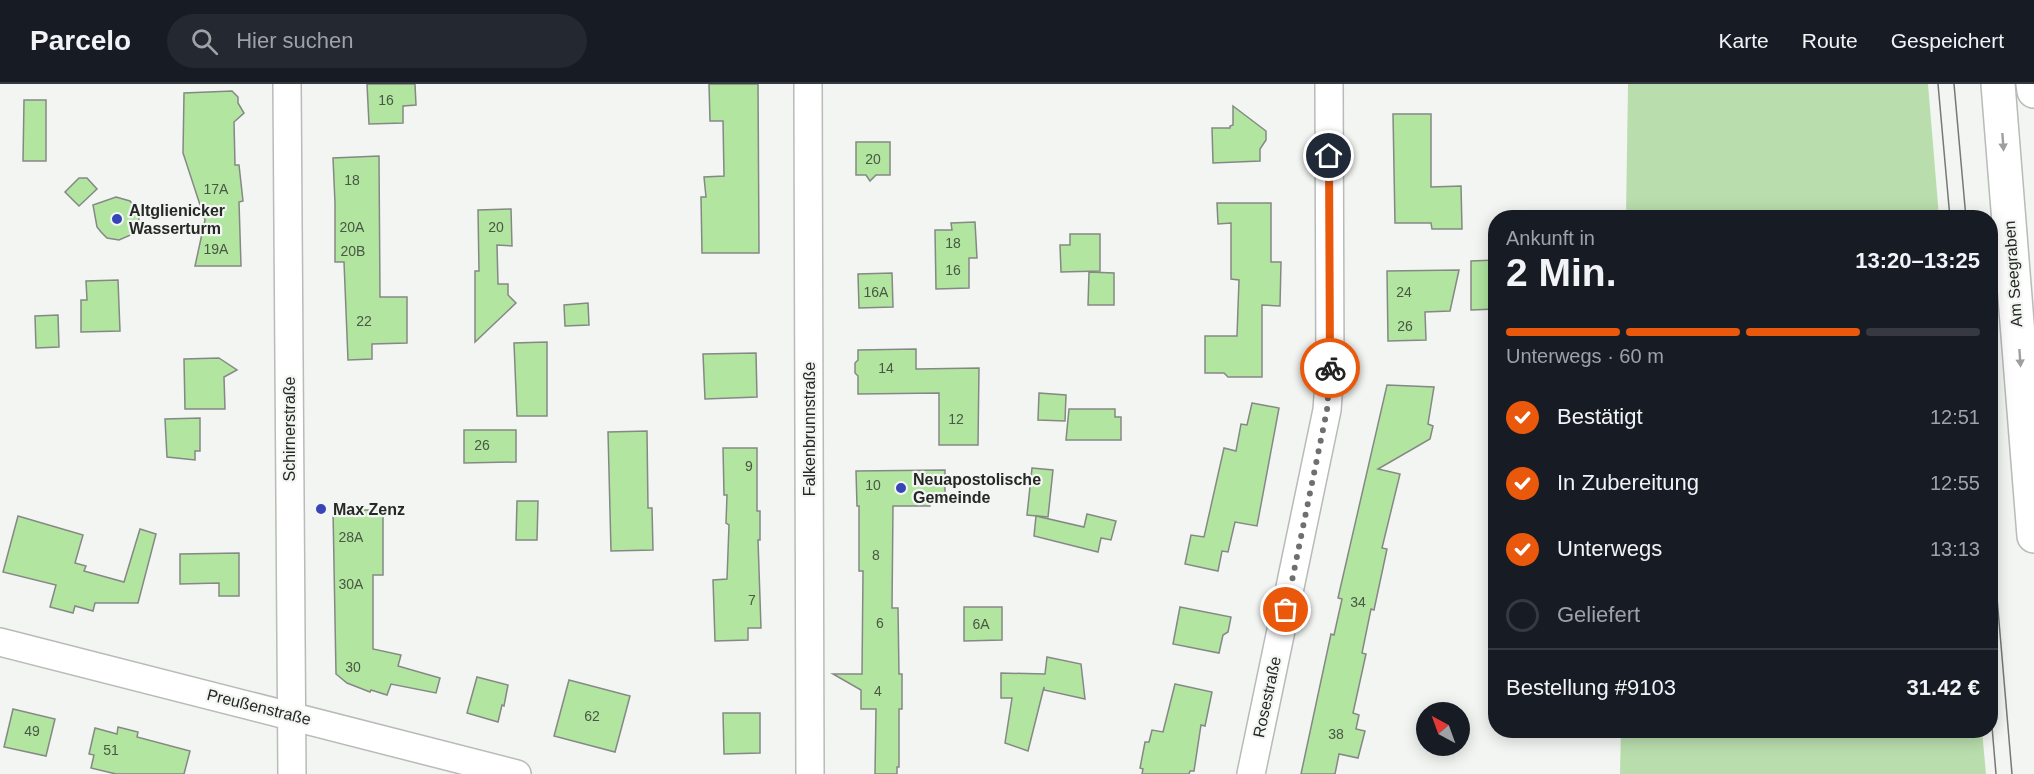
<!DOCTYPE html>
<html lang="de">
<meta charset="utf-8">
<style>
body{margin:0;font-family:Arial,sans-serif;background:#242831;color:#f1f3f6;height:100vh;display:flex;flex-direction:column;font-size:22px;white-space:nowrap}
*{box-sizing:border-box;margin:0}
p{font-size:20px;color:#9ea1a6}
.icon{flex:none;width:33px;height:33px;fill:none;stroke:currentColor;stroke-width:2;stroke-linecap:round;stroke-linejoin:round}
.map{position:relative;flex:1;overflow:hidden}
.details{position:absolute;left:1488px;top:126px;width:510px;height:528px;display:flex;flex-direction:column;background:#171b24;border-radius:24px;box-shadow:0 3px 15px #0003}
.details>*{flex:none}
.needle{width:39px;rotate:319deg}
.controls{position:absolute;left:1416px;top:618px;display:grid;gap:12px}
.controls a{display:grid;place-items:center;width:54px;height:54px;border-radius:50%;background:#171b24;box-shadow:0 3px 15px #0003;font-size:30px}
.pin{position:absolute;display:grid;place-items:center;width:51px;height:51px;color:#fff;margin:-26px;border:3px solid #fff;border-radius:50%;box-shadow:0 2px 6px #0007}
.courier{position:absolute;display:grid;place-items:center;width:60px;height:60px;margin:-30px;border:4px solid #ea580c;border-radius:50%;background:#fff;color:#222;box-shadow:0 2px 8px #0007}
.head em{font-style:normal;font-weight:600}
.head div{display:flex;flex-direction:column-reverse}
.head{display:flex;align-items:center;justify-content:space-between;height:102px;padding:0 18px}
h1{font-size:39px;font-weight:600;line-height:45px}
.bar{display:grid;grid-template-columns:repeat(4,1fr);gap:9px 6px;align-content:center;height:72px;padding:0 18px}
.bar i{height:8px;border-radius:4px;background:#363941}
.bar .selected{background:#ea580c}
.bar p{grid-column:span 4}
.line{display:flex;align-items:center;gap:15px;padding:0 18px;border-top:2px solid #363941}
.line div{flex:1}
ol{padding:0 18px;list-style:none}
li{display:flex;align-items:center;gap:18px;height:66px}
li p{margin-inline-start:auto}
li .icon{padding:6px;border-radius:50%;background:#ea580c;color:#fff;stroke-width:4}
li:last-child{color:#9ea1a6}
li i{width:33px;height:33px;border:3px solid #363941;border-radius:50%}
header{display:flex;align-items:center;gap:36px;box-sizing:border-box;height:84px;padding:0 30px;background:#171b24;border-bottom:2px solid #363941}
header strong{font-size:28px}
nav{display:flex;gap:33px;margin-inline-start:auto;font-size:21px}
.search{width:420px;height:54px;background:#242831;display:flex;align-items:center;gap:15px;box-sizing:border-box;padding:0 21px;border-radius:33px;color:#9ea1a6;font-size:22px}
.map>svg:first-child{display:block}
.green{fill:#b9ddad}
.building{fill:#b1e5a0;stroke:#868885;stroke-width:1.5}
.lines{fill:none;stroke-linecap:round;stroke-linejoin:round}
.minor-casing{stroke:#b8bbb7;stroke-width:30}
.primary-casing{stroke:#b8bbb7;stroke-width:36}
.minor{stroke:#fff;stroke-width:27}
.primary{stroke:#fff;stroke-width:33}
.tram{stroke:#767875;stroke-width:1.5}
.oneway{fill:#9d9e9d}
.done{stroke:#6d706d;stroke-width:6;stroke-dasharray:0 10.8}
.route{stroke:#ea580c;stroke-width:8}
.poi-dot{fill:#3745b8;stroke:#f2f5f1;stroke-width:2}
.labels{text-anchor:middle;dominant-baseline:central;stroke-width:4.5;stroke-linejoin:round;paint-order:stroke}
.number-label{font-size:14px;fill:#495744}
.poi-label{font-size:16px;font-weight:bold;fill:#262826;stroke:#f2f5f1;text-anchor:start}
.street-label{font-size:16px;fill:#262826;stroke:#f2f5f1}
</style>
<header>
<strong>Parcelo</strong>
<div class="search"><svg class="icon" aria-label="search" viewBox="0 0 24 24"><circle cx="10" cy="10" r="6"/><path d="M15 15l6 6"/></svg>Hier suchen</div>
<nav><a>Karte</a><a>Route</a><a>Gespeichert</a></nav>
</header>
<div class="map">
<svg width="2034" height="690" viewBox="0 0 2034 690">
<rect width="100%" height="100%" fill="#f2f5f1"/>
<g class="green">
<path d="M1628,0H1928L1939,133H1626Z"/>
<path d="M1621,646L1982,647L1986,690H1620Z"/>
</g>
<g class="building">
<path d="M367,0H415L416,21L403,22V39L369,40Z"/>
<path d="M709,0H758L759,169H702L701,113H706L704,93L724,92L723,37H710Z"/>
<path d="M232,7L238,13V19L244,29L234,38L235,81H239L243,117L239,118L241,182H195L205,136L183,69L184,9Z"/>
<path d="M24,16H46V77H23Z"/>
<path d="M1233,22L1266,47V56L1260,65V77L1213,79L1212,44H1230V42L1233,41Z"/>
<path d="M1393,30H1431V103L1461,102L1462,145H1432L1431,139H1395Z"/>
<path d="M856,58H890V91H876L870,97L866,91H856Z"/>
<path d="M379,72L380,213H407V259L372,260V275L348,276L344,178H335V119L333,74Z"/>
<path d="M79,94H87L97,105L79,122L65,108Z"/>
<path d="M116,113L130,117L136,124L139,134L137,144L133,150L119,156L107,154L101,148L97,143L93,121Z"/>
<path d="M1217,119H1271V178H1281L1280,222L1262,221V293H1228L1224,289H1205V252H1237L1239,196L1231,195V139L1218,140Z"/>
<path d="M511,125L512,162L497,161L498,200H508V211L516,219L475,258V187H479L478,126Z"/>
<path d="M975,138L977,174H969V204L936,205L935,146H952L951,139Z"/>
<path d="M1070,150H1100V187L1061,188L1060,161H1070Z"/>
<path d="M1496,176V225L1471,226V177Z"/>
<path d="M1459,186L1450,227L1425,228L1426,256L1388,257L1387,187Z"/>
<path d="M1089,188L1114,189V221H1088Z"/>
<path d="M892,189L893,223L859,224L858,190Z"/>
<path d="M118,196L120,247L81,248V216H87L86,197Z"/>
<path d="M588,219L589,241L565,242L564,221Z"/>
<path d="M58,231L59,263L36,264L35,232Z"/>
<path d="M547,258V332H517L514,259Z"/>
<path d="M916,265V285L979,284L978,361H939V309L858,310V292L855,289V279L858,276V266Z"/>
<path d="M756,269L757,313L705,315L703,270Z"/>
<path d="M219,274L237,286L224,293L225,325H185L184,275Z"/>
<path d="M1387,301L1434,303L1428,340L1433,342L1430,355L1378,385L1400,390L1382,464L1387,465L1374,526L1371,525L1362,569L1366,570L1353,629L1359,631L1356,645L1365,647L1358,674L1339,670L1335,690H1301L1331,550L1334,551L1342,515L1338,514Z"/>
<path d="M1039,309L1066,311L1065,337L1038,336Z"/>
<path d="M1252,319L1279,324L1257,442L1235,438L1228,468L1222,467L1218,487L1185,480L1191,451L1204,453L1224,364L1236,367L1241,340L1247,341Z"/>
<path d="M1069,325H1115V333H1121V356H1066Z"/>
<path d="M200,334V367H195V376L167,373L165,335Z"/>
<path d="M464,346H516V378L464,379Z"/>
<path d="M647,347L648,424H652L653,466L611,467L608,348Z"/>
<path d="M723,364H757V427H760V456H758L761,544H748V556L715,557L713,496L727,495L729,441L726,439L727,411H724Z"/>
<path d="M1032,384L1053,386L1048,433L1027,431Z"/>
<path d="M945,386V415H929L930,422H893L892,524H898L899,590H902V625H899V683H897V690H875L876,625H861V606L833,590H862L863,487H859V422H857L856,387Z"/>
<path d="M517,417H538L537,456H516Z"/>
<path d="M333,426H383V491H373V565L401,571L398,582L440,594L436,609L391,600L387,611L371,606L370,608L347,599L336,590Z"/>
<path d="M1087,430L1116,437L1111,456L1101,454L1098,468L1034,452L1036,432L1084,443Z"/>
<path d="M18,432L83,451L75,479L86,482L84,487L124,498L140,445L156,450L138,519H95L93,527L75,522L73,529L50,523L56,501L3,488Z"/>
<path d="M239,469V512H219V499L180,500V470Z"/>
<path d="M964,523H1002V556L964,557Z"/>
<path d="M1180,523L1231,533L1228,548L1223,551L1219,569L1173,560Z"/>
<path d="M1047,573L1081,580L1085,615L1044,606V603L1028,667L1005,659L1012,614H1001V589L1045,590Z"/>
<path d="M477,593L508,601L504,622L502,621L498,638L467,629Z"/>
<path d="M569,596L630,612L615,668L554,652Z"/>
<path d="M1175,600L1212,608L1205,642L1201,641L1194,687H1190L1189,690H1142L1143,685L1140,684L1145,658H1149L1152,646L1163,648Z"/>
<path d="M13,625L55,635L46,672L4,663Z"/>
<path d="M723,629H760V669L724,670Z"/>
<path d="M118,643L138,648L137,653L190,667L184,690H116L91,684L94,671L89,670L95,644L117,650Z"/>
</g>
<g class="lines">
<defs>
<g id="minor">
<path d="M287,0L292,690"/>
<path d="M808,0L810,690"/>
<path d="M0,558L517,690"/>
<path d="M1251,690L1327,326L1330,286L1329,0"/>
</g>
<g id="primary">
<path d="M1998,0L2034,452"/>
<path d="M2033,0L2034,7"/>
</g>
</defs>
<use href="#minor" class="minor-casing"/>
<use href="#primary" class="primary-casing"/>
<use href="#minor" class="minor"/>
<use href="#primary" class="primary"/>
<g class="tram">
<path d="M1938,0L1950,134"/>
<path d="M1954,0L1966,134"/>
<path d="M1990,432L2012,690"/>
<path d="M1990,619L1996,690"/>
</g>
</g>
<defs><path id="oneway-solid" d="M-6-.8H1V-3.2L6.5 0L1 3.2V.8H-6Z" transform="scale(1.5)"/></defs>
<g class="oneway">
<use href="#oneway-solid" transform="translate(2003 58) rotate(86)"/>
<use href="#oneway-solid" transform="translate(2020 274) rotate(86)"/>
</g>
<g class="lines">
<path class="done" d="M1286,526L1327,326L1330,284"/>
<path class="route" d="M1329,72L1330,284"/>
</g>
<g class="poi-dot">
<circle cx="117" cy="135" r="6"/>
<circle cx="901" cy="404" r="6"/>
<circle cx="321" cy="425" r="6"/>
</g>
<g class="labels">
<g class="number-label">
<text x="386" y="16">16</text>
<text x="873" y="75">20</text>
<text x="352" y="96">18</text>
<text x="216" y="105">17A</text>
<text x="352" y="143">20A</text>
<text x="496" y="143">20</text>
<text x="953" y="159">18</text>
<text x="216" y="165">19A</text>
<text x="353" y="167">20B</text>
<text x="953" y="186">16</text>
<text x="876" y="208">16A</text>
<text x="1404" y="208">24</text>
<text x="364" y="237">22</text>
<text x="1405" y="242">26</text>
<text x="886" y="284">14</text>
<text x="956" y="335">12</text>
<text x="482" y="361">26</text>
<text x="749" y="382">9</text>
<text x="873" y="401">10</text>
<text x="351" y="453">28A</text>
<text x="876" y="471">8</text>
<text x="351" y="500">30A</text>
<text x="752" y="516">7</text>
<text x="1358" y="518">34</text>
<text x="880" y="539">6</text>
<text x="981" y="540">6A</text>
<text x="353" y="583">30</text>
<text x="878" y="607">4</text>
<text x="592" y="632">62</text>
<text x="32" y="647">49</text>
<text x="1336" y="650">38</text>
<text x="111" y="666">51</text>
</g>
<g class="poi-label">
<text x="129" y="126">Altglienicker<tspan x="129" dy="18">Wasserturm</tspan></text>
<text x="913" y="395">Neuapostolische<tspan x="913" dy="18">Gemeinde</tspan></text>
<text x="333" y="425">Max Zenz</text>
</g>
<g class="street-label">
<text transform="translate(2013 190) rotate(-94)">Am Seegraben</text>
<text transform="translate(289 345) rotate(-90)">Schirnerstraße</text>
<text transform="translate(809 345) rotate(-90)">Falkenbrunnstraße</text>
<text transform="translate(1267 613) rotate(-78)">Rosestraße</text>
<text transform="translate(259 623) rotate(14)">Preußenstraße</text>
</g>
</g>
</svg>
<div class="controls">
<a><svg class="needle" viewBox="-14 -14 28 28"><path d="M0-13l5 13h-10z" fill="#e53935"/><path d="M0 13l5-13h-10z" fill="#9ea1a6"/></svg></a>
</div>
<div class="pin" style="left:1286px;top:526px;background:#ea580c"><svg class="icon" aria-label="bag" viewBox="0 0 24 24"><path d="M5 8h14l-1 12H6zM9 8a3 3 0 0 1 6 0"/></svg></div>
<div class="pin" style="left:1329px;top:72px;background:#1f2937"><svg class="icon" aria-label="home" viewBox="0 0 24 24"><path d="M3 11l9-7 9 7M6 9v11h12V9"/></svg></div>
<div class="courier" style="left:1330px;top:284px"><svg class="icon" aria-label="bike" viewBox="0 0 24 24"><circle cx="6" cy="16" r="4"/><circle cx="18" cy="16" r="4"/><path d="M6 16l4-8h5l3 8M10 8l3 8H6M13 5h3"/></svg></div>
<section class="details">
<div class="head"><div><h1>2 Min.</h1><p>Ankunft in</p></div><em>13:20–13:25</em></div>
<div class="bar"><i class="selected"></i><i class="selected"></i><i class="selected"></i><i></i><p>Unterwegs · 60 m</p></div>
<ol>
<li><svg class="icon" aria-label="check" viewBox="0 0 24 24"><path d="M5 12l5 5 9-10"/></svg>Bestätigt<p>12:51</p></li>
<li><svg class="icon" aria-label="check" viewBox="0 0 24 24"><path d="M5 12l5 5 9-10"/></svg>In Zubereitung<p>12:55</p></li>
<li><svg class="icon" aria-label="check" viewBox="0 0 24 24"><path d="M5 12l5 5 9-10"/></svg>Unterwegs<p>13:13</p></li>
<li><i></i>Geliefert</li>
</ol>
<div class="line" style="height:78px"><div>Bestellung #9103</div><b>31.42 €</b></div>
</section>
</div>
